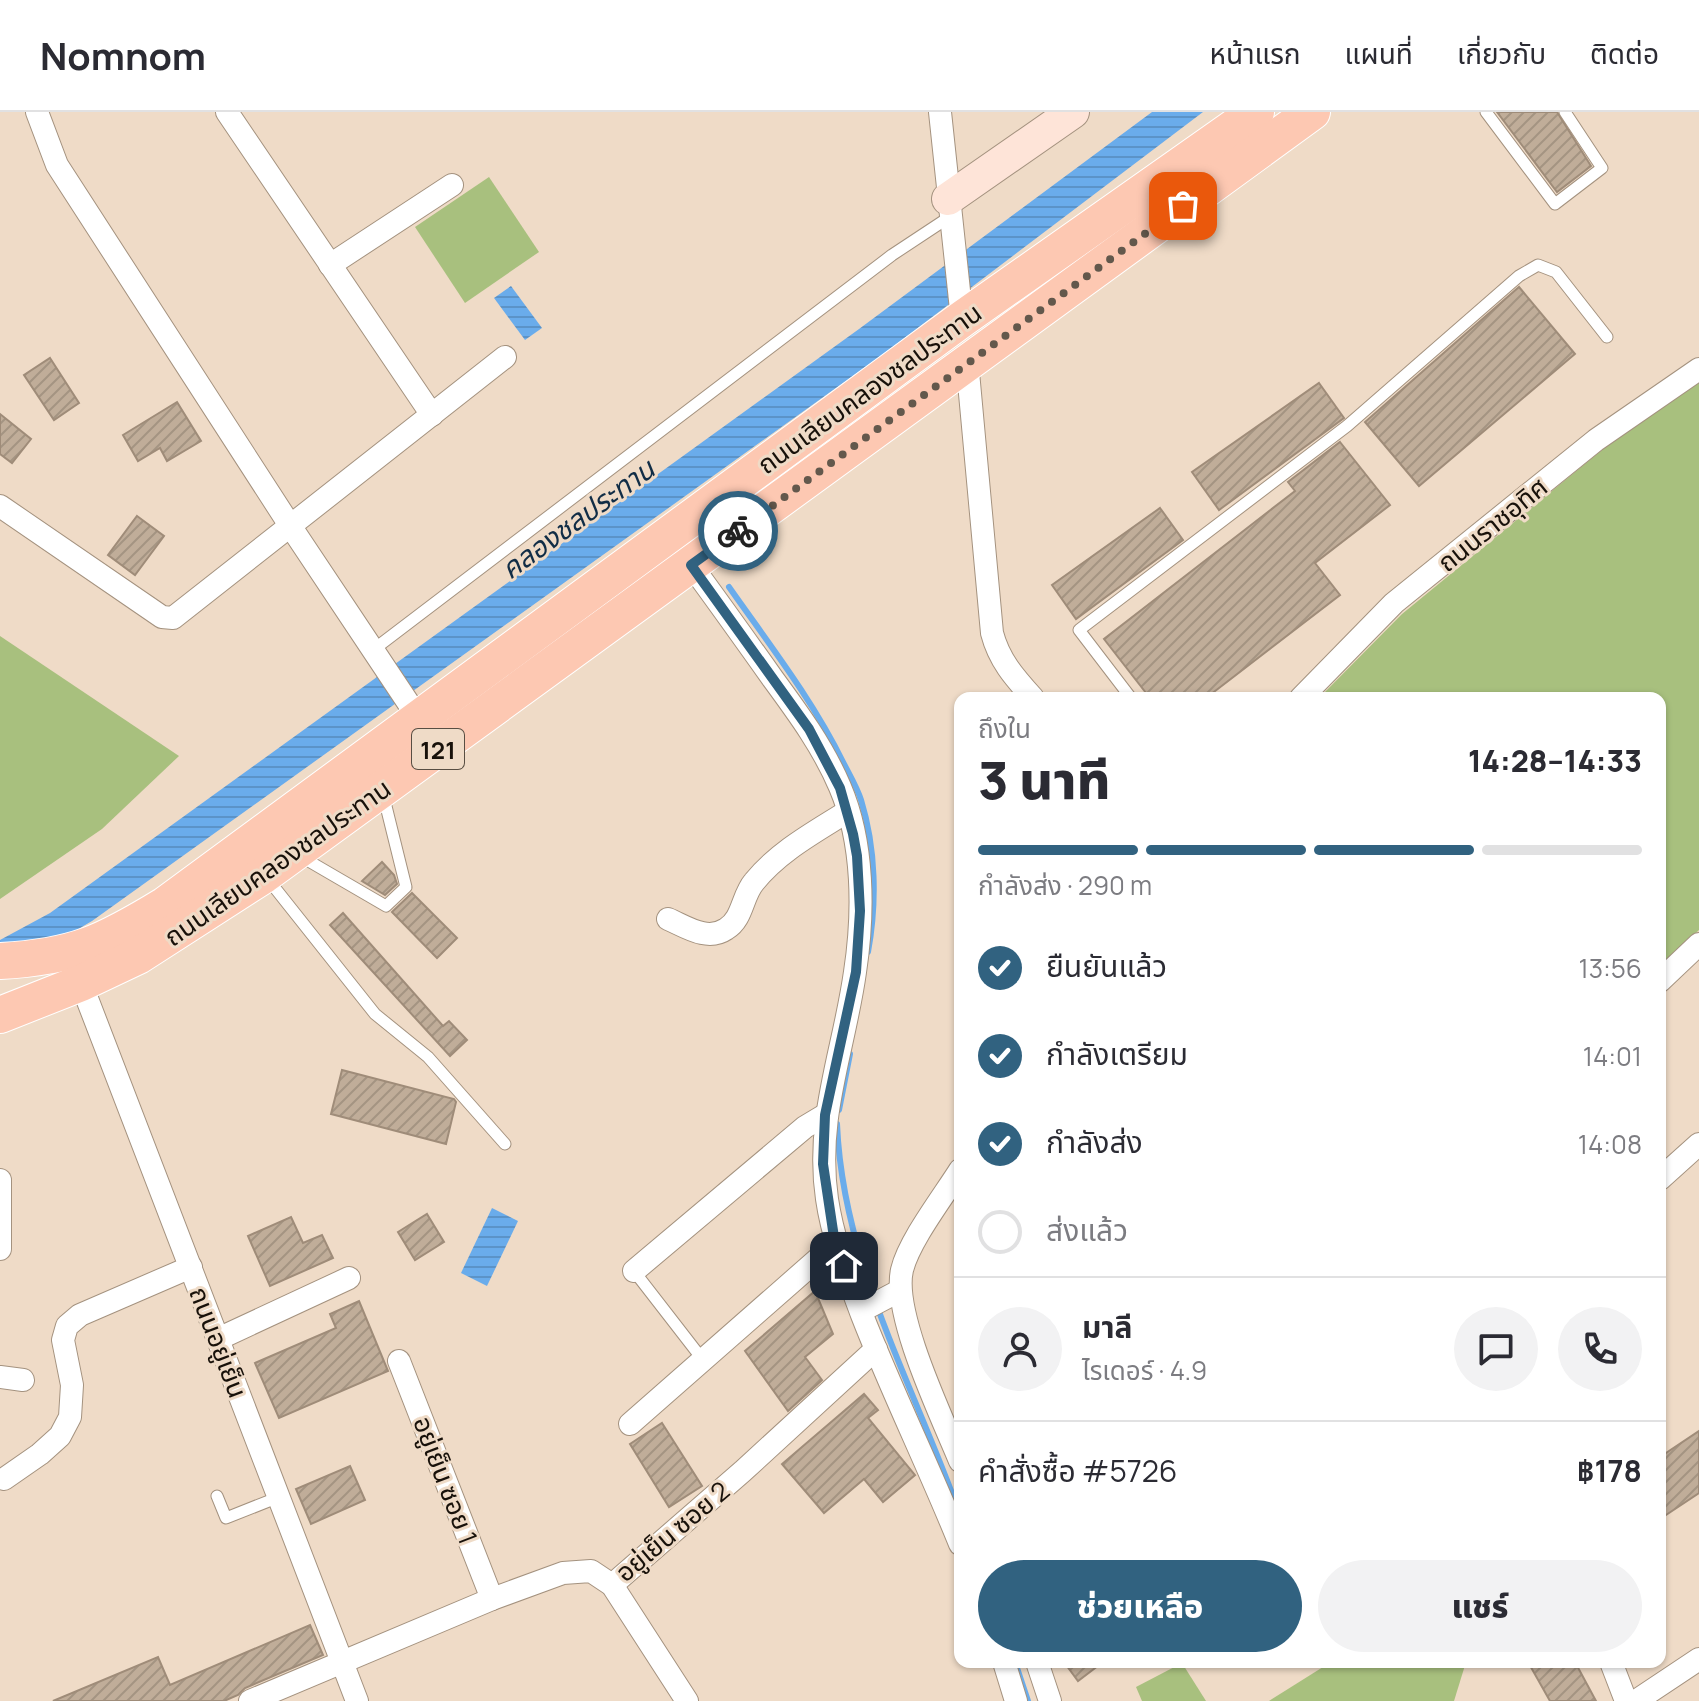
<!DOCTYPE html>
<html lang="th">
<meta charset="utf-8">
<style>
body{margin:0;font-family:Manrope,"Noto Sans Thai",sans-serif;background:#f2f2f3;color:#2b2b33;height:100vh;display:flex;flex-direction:column;font-size:30px;white-space:nowrap}
*{box-sizing:border-box;margin:0}
p{font-size:26px;color:#7c7c81}
.icon{flex:none;width:44px;height:44px;fill:none;stroke:currentColor;stroke-width:2;stroke-linecap:round;stroke-linejoin:round}
.map{position:relative;flex:1;overflow:hidden}
.drawer{position:absolute;left:954px;top:580px;width:712px;height:976px;display:flex;flex-direction:column;background:#fff;border-radius:16px;box-shadow:0 2px 6px #0004}
.drawer>*{flex:none}
.pin{position:absolute;display:grid;place-items:center;width:68px;height:68px;color:#fff;margin:-34px;border-radius:16px;box-shadow:0 4px 12px #0006}
.courier{position:absolute;display:grid;place-items:center;width:80px;height:80px;margin:-40px;border:6px solid #316280;border-radius:50%;background:#fff;color:#222;box-shadow:0 2px 10px #0007}
.summary em{font-style:normal;font-weight:800}
.summary div{display:flex;flex-direction:column-reverse}
.summary{display:flex;align-items:center;justify-content:space-between;height:136px;padding:0 24px}
h1{font-size:52px;font-weight:800;line-height:60px}
.bar{display:grid;grid-template-columns:repeat(4,1fr);gap:12px 8px;align-content:center;height:96px;padding:0 24px}
.bar i{height:10px;border-radius:6px;background:#e1e1e2}
.bar .selected{background:#316280}
.bar p{grid-column:span 4}
.line{display:flex;align-items:center;gap:20px;padding:0 24px;border-top:2px solid #e1e1e2}
.line div{flex:1}
.round{display:grid;place-items:center;flex:none;width:84px;height:84px;border-radius:42px;background:#f2f2f3}
ol{padding:0 24px;list-style:none}
li{display:flex;align-items:center;gap:24px;height:88px}
li p{margin-inline-start:auto}
li .icon{padding:8px;border-radius:50%;background:#316280;color:#fff;stroke-width:4}
li:last-child{color:#7c7c81}
li i{width:44px;height:44px;border:4px solid #e1e1e2;border-radius:50%}
.cta{display:flex;gap:16px;margin-top:auto;padding:16px 24px}
.cta a{flex:1;height:92px;border-radius:48px;background:#316280;color:#fff;font-size:32px;font-weight:800;line-height:92px;text-align:center}
.cta a+a{background:#f2f2f3;color:#2b2b33}
header{display:flex;align-items:center;gap:48px;box-sizing:border-box;height:112px;padding:0 40px;background:#fff;border-bottom:2px solid #e1e1e2}
header strong{font-size:38px}
nav{display:flex;gap:44px;margin-inline-start:auto;font-size:28px}
.map>svg:first-child{display:block}
.grass{fill:#a8c07e}
.water{fill:url(#water-rules)}
.lines{fill:none;stroke-linecap:round;stroke-linejoin:round}
.stream{stroke:#6aaceb;stroke-width:6}
.building{fill:url(#building-hatch);stroke:#9f8c79;stroke-width:2}
.service-casing{stroke:#a4927f;stroke-width:13}
.minor-casing{stroke:#a4927f;stroke-width:24}
.secondary-casing{stroke:#a4927f;stroke-width:34}
.primary-casing{stroke:#fff;stroke-width:38}
.service{stroke:#fff;stroke-width:11}
.minor{stroke:#fff;stroke-width:22}
.secondary{stroke:#fee4d8;stroke-width:32}
.primary{stroke:#fdc8b2;stroke-width:36}
.done{stroke:#63584c;stroke-width:8;stroke-dasharray:0 14.4}
.route{stroke:#316280;stroke-width:10}
.labels{text-anchor:middle;dominant-baseline:central;stroke-width:6;stroke-linejoin:round;paint-order:stroke}
.shield{fill:#efdbc7;stroke:#584e43;stroke-width:2}
.shield-label{font-size:24px;font-weight:bold;fill:#18110a}
.street-label{font-size:26px;fill:#18110a;stroke:#efdbc7}
.water-label{font-size:28px;font-style:italic;fill:#112d46;stroke:#efdbc7}
</style>
<header>
<strong>Nomnom</strong>
<nav><a>หน้าแรก</a><a>แผนที่</a><a>เกี่ยวกับ</a><a>ติดต่อ</a></nav>
</header>
<div class="map">
<svg width="1699" height="1589" viewBox="0 0 1699 1589">
<defs>
<pattern id="water-rules" width="6" height="5" patternUnits="userSpaceOnUse" patternTransform="scale(2)"><rect width="6" height="5" fill="#6aaceb"/><path d="M0 2.5h6" fill="none" stroke="#5b93c8"/></pattern>
<pattern id="building-hatch" width="6" height="6" patternUnits="userSpaceOnUse" patternTransform="scale(2)"><rect width="6" height="6" fill="#c0ad99"/><path d="M-1 1l2-2M0 6l6-6M5 7l2-2" fill="none" stroke="#a49482"/></pattern>
</defs>
<rect width="100%" height="100%" fill="#efdbc7"/>
<g class="grass">
<path d="M489,65L539,140L465,191L415,115Z"/>
<path d="M1699,268V818L1660,855V586H1319L1402,502L1614,328Z"/>
<path d="M0,524L179,644L102,717L0,787Z"/>
<path d="M1331,1550H1466L1454,1589H1269Z"/>
<path d="M1182,1551L1206,1589H1142L1136,1575Z"/>
</g>
<g class="water">
<path d="M1152,0H1203L882,243L92,809L0,863V828L50,801L859,217Z"/>
<path d="M511,174L542,216L525,228L494,186Z"/>
<path d="M492,1096L518,1109L487,1174L461,1161Z"/>
</g>
<g class="lines">
<g class="stream">
<path d="M729,475C769,532 812,587 843,650C849,662 857,675 861,688C876,737 877,791 868,840"/>
<path d="M839,998L850,942"/>
<path d="M837,1012C843,1153 914,1273 960,1403"/>
<path d="M1016,1553L1028,1589"/>
</g>
</g>
<g class="building">
<path d="M1497,0H1557L1591,54L1557,80Z"/>
<path d="M1519,175L1575,242L1419,374L1365,310Z"/>
<path d="M50,246L79,291L54,308L24,263Z"/>
<path d="M1319,271L1344,306L1219,398L1192,360Z"/>
<path d="M177,290L201,329L167,349L160,336L138,349L123,323Z"/>
<path d="M0,302L31,327L12,351L0,342Z"/>
<path d="M1340,330L1390,393L1315,451L1340,483L1206,586H1150L1104,527L1295,379L1288,370Z"/>
<path d="M1160,396L1183,428L1076,507L1052,473Z"/>
<path d="M137,404L164,424L135,463L108,443Z"/>
<path d="M382,750L394,763L397,772L385,783L362,769Z"/>
<path d="M412,781L457,826L437,846L392,800Z"/>
<path d="M343,801L443,914L449,909L467,928L450,944L330,813Z"/>
<path d="M342,958L454,987L456,990L446,1032L331,1002Z"/>
<path d="M427,1102L444,1130L415,1148L398,1120Z"/>
<path d="M291,1105L303,1131L322,1123L333,1146L270,1174L248,1124Z"/>
<path d="M815,1179L833,1222L805,1245L822,1268L788,1299L745,1239Z"/>
<path d="M359,1189L388,1259L279,1306L255,1251L336,1216L330,1202Z"/>
<path d="M864,1282L878,1298L868,1306L915,1363L883,1390L864,1367L824,1401L782,1352Z"/>
<path d="M662,1311L702,1374L669,1395L630,1332Z"/>
<path d="M1699,1319V1381L1660,1407V1345Z"/>
<path d="M350,1354L365,1388L311,1412L296,1377Z"/>
<path d="M310,1513L323,1543L245,1576L238,1583L224,1589H53L158,1545L170,1573Z"/>
<path d="M1064,1550H1103L1078,1569Z"/>
<path d="M1528,1550H1575L1596,1589H1550Z"/>
</g>
<g class="lines">
<defs>
<g id="service">
<path d="M1486,0L1555,92L1602,56L1565,0"/>
<path d="M373,538L892,143L951,104"/>
<path d="M1131,586L1079,518L1347,314L1519,164L1538,153L1556,160L1607,225"/>
<path d="M300,744L386,794L406,775L383,682"/>
<path d="M267,766L375,902L428,945L505,1032"/>
<path d="M634,1159L703,1248"/>
<path d="M217,1384L226,1406L279,1385"/>
</g>
<g id="minor">
<path d="M37,0L57,53L291,415L419,607"/>
<path d="M227,0L432,303"/>
<path d="M940,0L962,207"/>
<path d="M330,153L452,73"/>
<path d="M967,249L992,521C999,548 1014,565 1033,586"/>
<path d="M0,394L162,505L173,506L505,245"/>
<path d="M691,453C719,491 746,529 773,567C798,601 823,635 840,675C864,731 864,801 855,860C844,939 815,1006 827,1087C833,1128 848,1165 862,1203C892,1280 929,1355 960,1432"/>
<path d="M1301,586L1394,491L1596,328L1699,257"/>
<path d="M668,807C685,814 707,830 726,817C743,807 742,784 754,770C779,739 815,720 848,699"/>
<path d="M1660,869L1699,832"/>
<path d="M81,871L357,1589"/>
<path d="M960,1058C943,1085 909,1129 902,1158C892,1202 942,1305 960,1349"/>
<path d="M1660,1067L1699,1032"/>
<path d="M0,1068V1137"/>
<path d="M634,1159L805,1015L825,1003"/>
<path d="M861,1199L899,1179"/>
<path d="M218,1227L349,1166"/>
<path d="M399,1249L492,1487"/>
<path d="M0,1265L23,1268"/>
<path d="M630,1312L835,1132"/>
<path d="M4,1367L40,1342L60,1324L70,1305L72,1273L63,1228L67,1214L80,1203L191,1155"/>
<path d="M612,1473L743,1359L876,1237"/>
<path d="M1004,1550L1016,1589"/>
<path d="M1037,1550L1050,1589"/>
<path d="M1611,1550L1626,1589"/>
<path d="M250,1589L492,1487L563,1461L591,1459L612,1473L687,1589"/>
<path d="M1636,1589L1699,1547"/>
</g>
<path id="secondary" d="M948,87L1073,0"/>
<g id="primary">
<path d="M0,849C74,845 103,831 165,793L962,207L1256,0"/>
<path d="M0,903L81,871L138,844L264,763L1312,0"/>
</g>
</defs>
<use href="#service" class="service-casing"/>
<use href="#minor" class="minor-casing"/>
<use href="#secondary" class="secondary-casing"/>
<use href="#primary" class="primary-casing"/>
<use href="#service" class="service"/>
<use href="#minor" class="minor"/>
<use href="#secondary" class="secondary"/>
<use href="#primary" class="primary"/>
</g>
<g class="lines">
<path class="done" d="M738,419L1183,94"/>
<path class="route" d="M738,419L691,453L809,617L840,676L853,722L857,744L860,799L856,860L825,1003L823,1052L835,1132L844,1154"/>
</g>
<g class="labels">
<rect class="shield" x="412" y="617" width="52" height="40" rx="6"/>
<g class="shield-label">
<text x="438" y="637">121</text>
</g>
<g class="street-label">
<text transform="translate(869 276) rotate(-36)">ถนนเลียบคลองชลประทาน</text>
<text transform="translate(1492 412) rotate(-39)">ถนนราชอุทิศ</text>
<text transform="translate(277 750) rotate(-35)">ถนนเลียบคลองชลประทาน</text>
<text transform="translate(219 1230) rotate(69)">ถนนอยู่เย็น</text>
<text transform="translate(446 1368) rotate(69)">อยู่เย็น ซอย 1</text>
<text transform="translate(672 1419) rotate(-40)">อยู่เย็น ซอย 2</text>
</g>
<g class="water-label">
<text transform="translate(577 406) rotate(-36)">คลองชลประทาน</text>
</g>
</g>
</svg>
<div class="pin" style="left:1183px;top:94px;background:#ea580c"><svg class="icon" aria-label="bag" viewBox="0 0 24 24"><path d="M5 8h14l-1 12H6zM9 8a3 3 0 0 1 6 0"/></svg></div>
<div class="pin" style="left:844px;top:1154px;background:#1f2937"><svg class="icon" aria-label="home" viewBox="0 0 24 24"><path d="M3 11l9-7 9 7M6 9v11h12V9"/></svg></div>
<div class="courier" style="left:738px;top:419px"><svg class="icon" aria-label="bike" viewBox="0 0 24 24"><circle cx="6" cy="16" r="4"/><circle cx="18" cy="16" r="4"/><path d="M6 16l4-8h5l3 8M10 8l3 8H6M13 5h3"/></svg></div>
<section class="drawer">
<div class="summary"><div><h1>3 นาที</h1><p>ถึงใน</p></div><em>14:28–14:33</em></div>
<div class="bar"><i class="selected"></i><i class="selected"></i><i class="selected"></i><i></i><p>กำลังส่ง · 290 m</p></div>
<ol>
<li><svg class="icon" aria-label="check" viewBox="0 0 24 24"><path d="M5 12l5 5 9-10"/></svg>ยืนยันแล้ว<p>13:56</p></li>
<li><svg class="icon" aria-label="check" viewBox="0 0 24 24"><path d="M5 12l5 5 9-10"/></svg>กำลังเตรียม<p>14:01</p></li>
<li><svg class="icon" aria-label="check" viewBox="0 0 24 24"><path d="M5 12l5 5 9-10"/></svg>กำลังส่ง<p>14:08</p></li>
<li><i></i>ส่งแล้ว</li>
</ol>
<div class="line" style="height:144px"><a class="round"><svg class="icon" aria-label="person" viewBox="0 0 24 24"><circle cx="12" cy="8" r="4"/><path d="M4 21q1-7 8-7t8 7"/></svg></a><div><b>มาลี</b><p>ไรเดอร์ · 4.9</p></div><a class="round"><svg class="icon" aria-label="chat" viewBox="0 0 24 24"><path d="M4 5h16v11H9l-5 4z"/></svg></a><a class="round"><svg class="icon" aria-label="phone" viewBox="0 0 24 24"><path d="M5 4h4l2 5-3 2q2 4 5 5l2-3 5 2v4C11 20 4 13 5 4z"/></svg></a></div>
<div class="line" style="height:104px"><div>คำสั่งซื้อ #5726</div><b>฿178</b></div>
<div class="cta"><a>ช่วยเหลือ</a><a>แชร์</a></div>
</section>
</div>
